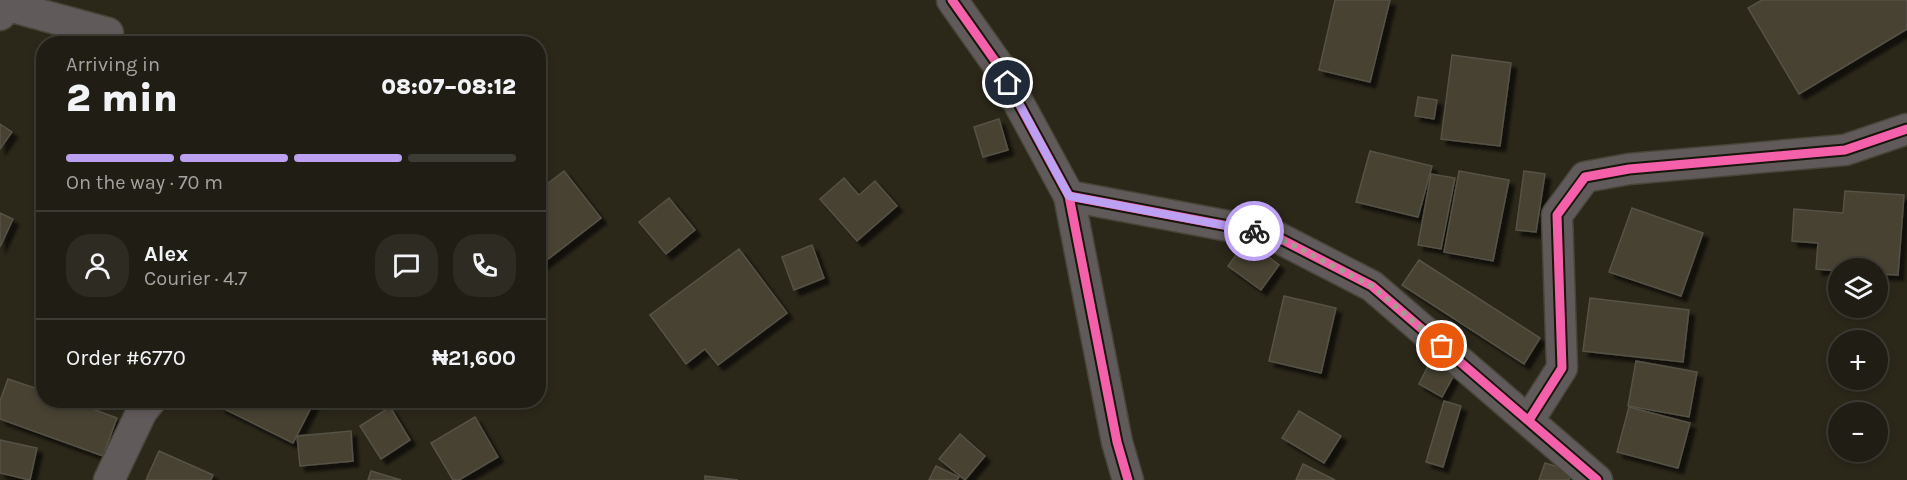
<!DOCTYPE html>
<meta charset="utf-8">
<style>
body{margin:0;font-family:Karla,sans-serif;background:#2d2b22;color:#f1f3f6;height:100vh;display:flex;flex-direction:column;font-size:22px;white-space:nowrap}
*{box-sizing:border-box;margin:0}
p{font-size:20px;color:#a2a2a0}
.icon{flex:none;width:33px;height:33px;fill:none;stroke:currentColor;stroke-width:2;stroke-linecap:round;stroke-linejoin:round}
.map{position:relative;flex:1;overflow:hidden}
.drawer{position:absolute;left:36px;top:36px;width:510px;height:372px;display:flex;flex-direction:column;background:#201e14;border-radius:24px;box-shadow:0 3px 9px #0003,0 0 0 2px #3d3c34}
.drawer>*{flex:none}
.fabs{position:absolute;left:1828px;top:258px;display:grid;gap:12px}
.fabs a{display:grid;place-items:center;width:60px;height:60px;border-radius:50%;background:#201e14;box-shadow:0 3px 9px #0003,0 0 0 2px #3d3c34;font-size:30px}
.pin{position:absolute;display:grid;place-items:center;width:51px;height:51px;color:#fff;margin:-26px;border:3px solid #fff;border-radius:50%;box-shadow:0 2px 6px #0007}
.courier{position:absolute;display:grid;place-items:center;width:60px;height:60px;margin:-30px;border:4px solid #bca0f2;border-radius:50%;background:#fff;color:#222;box-shadow:0 2px 8px #0007}
.summary em{font-style:normal;font-weight:800}
.summary div{display:flex;flex-direction:column-reverse}
.summary{display:flex;align-items:center;justify-content:space-between;height:102px;padding:0 30px}
h1{font-size:39px;font-weight:800;line-height:45px}
.bar{display:grid;grid-template-columns:repeat(4,1fr);gap:9px 6px;align-content:center;height:72px;padding:0 30px}
.bar i{height:8px;border-radius:4px;background:#3d3c34}
.bar .active{background:#bca0f2}
.bar p{grid-column:span 4}
.line{display:flex;align-items:center;gap:15px;padding:0 30px;border-top:2px solid #3d3c34}
.line div{flex:1}
.round{display:grid;place-items:center;flex:none;width:63px;height:63px;border-radius:24px;background:#2d2b22}
.map>svg:first-child{display:block}
.building{fill:#464231;stroke:#555246;stroke-width:1.5;filter:url(#shadow)}
.lines{fill:none;stroke-linecap:round;stroke-linejoin:round}
.minor-casing{stroke:#474438;stroke-width:33}
.minor{stroke:#605b5a;stroke-width:30}
.cycleway-casing{stroke:#18150a;stroke-width:13}
.cycleway{stroke:#f560ab;stroke-width:9}
.done{stroke:#a29e8f;stroke-width:6;stroke-dasharray:0 10.8}
.route{stroke:#bca0f2;stroke-width:8}
</style>
<div class="map">
<svg width="1907" height="480" viewBox="0 0 1907 480">
<defs>
<filter id="shadow"><feDropShadow dx="5.5" dy="5.5" stdDeviation="1.5" flood-color="#0009"/></filter>
</defs>
<rect width="100%" height="100%" fill="#2b281a"/>
<g class="building">
<path d="M1335,0H1390L1370,82L1319,70Z"/>
<path d="M1762,0H1907V29L1799,94L1748,8Z"/>
<path d="M1452,55L1511,63L1500,146L1441,139Z"/>
<path d="M1418,97L1437,100L1434,119L1415,116Z"/>
<path d="M999,119L1008,150L983,157L974,127Z"/>
<path d="M0,124L12,132L0,149Z"/>
<path d="M1370,151L1432,166L1418,217L1356,202Z"/>
<path d="M564,171L601,218L538,267V191Z"/>
<path d="M1459,171L1509,180L1493,261L1444,252Z"/>
<path d="M1524,171L1545,174L1536,232L1516,230Z"/>
<path d="M1431,174L1455,178L1441,249L1418,245Z"/>
<path d="M844,178L859,195L875,181L897,206L857,241L820,199Z"/>
<path d="M1845,191L1904,195L1898,275L1878,274V268H1839V271L1816,269L1818,243L1792,241L1794,209L1843,213Z"/>
<path d="M669,198L695,230L666,254L639,222Z"/>
<path d="M1632,208L1703,233L1681,296L1609,272Z"/>
<path d="M0,213L13,219L0,247Z"/>
<path d="M1247,240L1279,265L1261,290L1228,266Z"/>
<path d="M812,245L824,278L794,290L782,257Z"/>
<path d="M739,249L787,313L718,365L705,349L686,364L650,315Z"/>
<path d="M1419,260L1540,338L1524,364L1402,285Z"/>
<path d="M1284,296L1336,308L1321,373L1269,361Z"/>
<path d="M1590,298L1689,310L1683,362L1583,351Z"/>
<path d="M1636,361L1697,372L1689,417L1628,406Z"/>
<path d="M1430,362L1454,375L1442,397L1419,384Z"/>
<path d="M8,379L44,391V400H68L117,418L103,456L0,419V401Z"/>
<path d="M223,400H315L293,443L220,407Z"/>
<path d="M1444,401L1461,406L1443,467L1426,462Z"/>
<path d="M390,407L410,440L381,459L360,426Z"/>
<path d="M1629,407L1690,423L1678,468L1617,452Z"/>
<path d="M1299,411L1341,436L1324,463L1282,438Z"/>
<path d="M475,417L498,457L459,480H453L431,443Z"/>
<path d="M351,431L353,461L300,466L297,436Z"/>
<path d="M960,434L985,456L965,480L939,459Z"/>
<path d="M0,440L37,448L30,480L0,473Z"/>
<path d="M159,451L213,475L211,480H146Z"/>
<path d="M1545,463L1572,471L1569,480H1539Z"/>
<path d="M1303,464L1335,480H1296Z"/>
<path d="M936,466L959,477L957,480H929Z"/>
<path d="M371,471L401,480H368Z"/>
<path d="M705,476L738,480H705Z"/>
</g>
<g class="lines">
<defs>
<g id="minor">
<path d="M952,0L998,65L1069,196L1117,442L1128,480"/>
<path d="M0,15L9,6L108,33"/>
<path d="M1069,196L1271,234L1372,286L1597,480"/>
<path d="M1529,420L1562,368L1557,215L1585,177L1629,169L1845,150L1907,129"/>
<path d="M109,480L142,411L151,400"/>
</g>
</defs>
<use href="#minor" class="minor-casing"/>
<use href="#minor" class="minor"/>
<defs>
<g id="cycleway">
<path d="M952,0L998,65L1069,196L1117,442L1128,480"/>
<path d="M1069,196L1271,234L1372,286L1597,480"/>
<path d="M1529,420L1562,368L1557,215L1585,177L1629,169L1845,150L1907,129"/>
</g>
</defs>
<use href="#cycleway" class="cycleway-casing"/>
<use href="#cycleway" class="cycleway"/>
</g>
<g class="lines">
<path class="done" d="M1254,231L1271,234L1372,286L1442,346"/>
<path class="route" d="M1008,83L1069,196L1254,231"/>
</g>
</svg>
<div class="fabs">
<a><svg class="icon" aria-label="layers" viewBox="0 0 24 24"><path d="M12 4l9 5-9 5-9-5zM3 14l9 5 9-5"/></svg></a>
<a>+</a>
<a>−</a>
</div>
<div class="pin" style="left:1442px;top:346px;background:#ea580c"><svg class="icon" aria-label="bag" viewBox="0 0 24 24"><path d="M5 8h14l-1 12H6zM9 8a3 3 0 0 1 6 0"/></svg></div>
<div class="pin" style="left:1008px;top:83px;background:#1f2937"><svg class="icon" aria-label="home" viewBox="0 0 24 24"><path d="M3 11l9-7 9 7M6 9v11h12V9"/></svg></div>
<div class="courier" style="left:1254px;top:231px"><svg class="icon" aria-label="bike" viewBox="0 0 24 24"><circle cx="6" cy="16" r="4"/><circle cx="18" cy="16" r="4"/><path d="M6 16l4-8h5l3 8M10 8l3 8H6M13 5h3"/></svg></div>
<section class="drawer">
<div class="summary"><div><h1>2 min</h1><p>Arriving in</p></div><em>08:07–08:12</em></div>
<div class="bar"><i class="active"></i><i class="active"></i><i class="active"></i><i></i><p>On the way · 70 m</p></div>
<div class="line" style="height:108px"><a class="round"><svg class="icon" aria-label="person" viewBox="0 0 24 24"><circle cx="12" cy="8" r="4"/><path d="M4 21q1-7 8-7t8 7"/></svg></a><div><b>Alex</b><p>Courier · 4.7</p></div><a class="round"><svg class="icon" aria-label="chat" viewBox="0 0 24 24"><path d="M4 5h16v11H9l-5 4z"/></svg></a><a class="round"><svg class="icon" aria-label="phone" viewBox="0 0 24 24"><path d="M5 4h4l2 5-3 2q2 4 5 5l2-3 5 2v4C11 20 4 13 5 4z"/></svg></a></div>
<div class="line" style="height:78px"><div>Order #6770</div><b>₦21,600</b></div>
</section>
</div>
